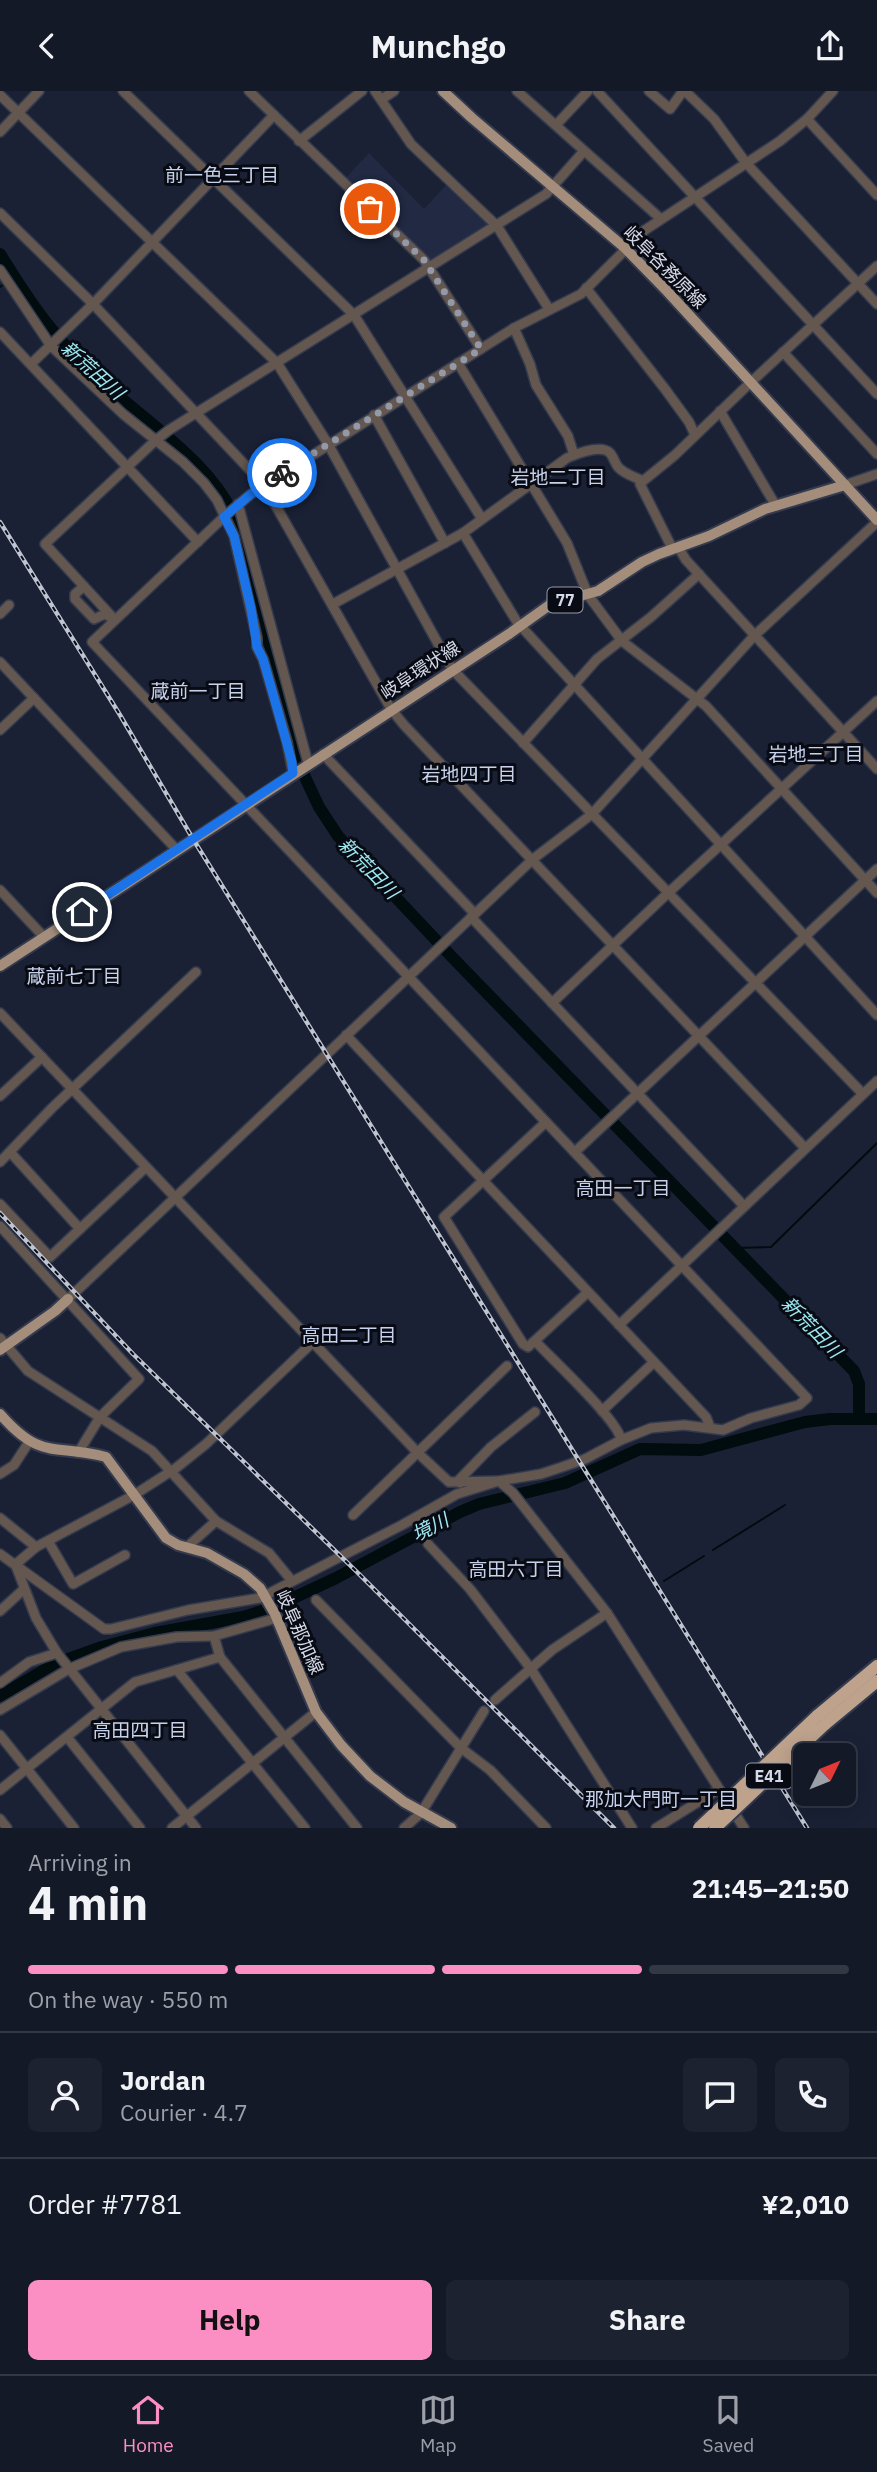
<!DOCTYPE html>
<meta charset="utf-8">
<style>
body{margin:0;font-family:"IBM Plex Sans","Noto Sans JP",sans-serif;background:#1d2230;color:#f1f3f6;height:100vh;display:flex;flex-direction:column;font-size:26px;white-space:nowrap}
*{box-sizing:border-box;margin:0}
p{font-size:23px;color:#9da0a8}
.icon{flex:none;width:38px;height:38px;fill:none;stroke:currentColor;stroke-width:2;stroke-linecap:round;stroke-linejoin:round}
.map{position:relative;height:1737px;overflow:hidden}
.sheet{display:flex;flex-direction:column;background:#141928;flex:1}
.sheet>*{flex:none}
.needle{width:46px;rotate:47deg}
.buttons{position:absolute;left:793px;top:1652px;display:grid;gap:14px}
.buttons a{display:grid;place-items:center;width:63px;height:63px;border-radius:10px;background:#141928;box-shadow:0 4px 18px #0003,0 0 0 2px #333845;font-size:35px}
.pin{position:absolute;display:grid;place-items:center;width:60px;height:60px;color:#fff;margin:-30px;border:4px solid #fff;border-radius:50%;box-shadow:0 2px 7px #0007}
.courier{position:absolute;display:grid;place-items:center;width:70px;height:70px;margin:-35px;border:5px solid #1a73e8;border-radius:50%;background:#fff;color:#222;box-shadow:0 2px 9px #0007}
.summary em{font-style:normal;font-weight:700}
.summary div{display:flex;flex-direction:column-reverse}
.summary{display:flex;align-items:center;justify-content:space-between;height:119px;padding:0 28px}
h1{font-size:46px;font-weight:700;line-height:52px}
.bar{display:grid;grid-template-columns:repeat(4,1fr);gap:10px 7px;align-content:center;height:84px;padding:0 28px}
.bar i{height:9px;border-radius:5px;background:#333845}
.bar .active{background:#fb8fc3}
.bar p{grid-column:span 4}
.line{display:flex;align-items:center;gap:18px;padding:0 28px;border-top:2px solid #333845}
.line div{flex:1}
.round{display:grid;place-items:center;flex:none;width:74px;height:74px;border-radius:10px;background:#1d2230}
.primary-button{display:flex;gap:14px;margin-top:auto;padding:14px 28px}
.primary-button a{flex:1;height:80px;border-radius:10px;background:#fb8fc3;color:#111;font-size:28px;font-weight:700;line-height:80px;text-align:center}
.primary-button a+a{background:#1d2230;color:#f1f3f6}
header{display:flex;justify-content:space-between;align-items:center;height:91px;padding:0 28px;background:#141928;font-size:32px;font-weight:700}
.tab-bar{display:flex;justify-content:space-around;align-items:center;height:98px;border-top:2px solid #333845;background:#141928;font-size:19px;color:#9da0a8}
.tab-bar a{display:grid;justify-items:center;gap:4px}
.tab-bar .active{color:#fb8fc3}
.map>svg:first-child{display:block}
.built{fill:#212943}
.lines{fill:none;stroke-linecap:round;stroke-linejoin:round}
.stream{stroke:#000c0e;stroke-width:2}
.river{stroke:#000c0e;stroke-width:12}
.minor-casing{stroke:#343b4e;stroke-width:12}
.major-casing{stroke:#343b4e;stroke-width:14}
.highway-casing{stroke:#343b4e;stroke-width:16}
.minor{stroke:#63574f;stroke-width:9}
.major{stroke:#a48d7b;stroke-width:10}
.highway{stroke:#bea28c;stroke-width:12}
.rail-casing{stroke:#bec4d2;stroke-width:4.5}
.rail{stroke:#080b13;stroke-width:2;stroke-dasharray:5;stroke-linecap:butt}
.highway-bridge-casing{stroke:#343b4e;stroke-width:16;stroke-linecap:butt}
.highway-bridge{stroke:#bea28c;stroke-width:12}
.done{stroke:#9499a9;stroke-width:7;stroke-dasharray:0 12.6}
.route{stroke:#1a73e8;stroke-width:9}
.labels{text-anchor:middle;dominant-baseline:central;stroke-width:6;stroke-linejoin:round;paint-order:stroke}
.shield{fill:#080b13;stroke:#989ca8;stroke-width:2}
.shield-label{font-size:16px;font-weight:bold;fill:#d5dae8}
.street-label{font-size:18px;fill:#d5dae8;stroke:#080b13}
.neighbourhood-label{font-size:19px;fill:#c7d1ec;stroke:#080b13}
.water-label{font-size:19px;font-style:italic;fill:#9feaf2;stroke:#080b13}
</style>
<header><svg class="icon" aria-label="back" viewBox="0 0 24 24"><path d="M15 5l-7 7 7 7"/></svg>Munchgo<svg class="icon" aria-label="share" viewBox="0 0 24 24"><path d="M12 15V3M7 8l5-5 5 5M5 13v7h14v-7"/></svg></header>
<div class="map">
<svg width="877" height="1737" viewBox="0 0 877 1737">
<rect width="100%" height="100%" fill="#1a2135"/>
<path class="built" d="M369,62L424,118L448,92L492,134L430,171L343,90Z"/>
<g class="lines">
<g class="stream">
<path d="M0,196L3,194"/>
<path d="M735,1157L771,1156L877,1052"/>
<path d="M713,1459L785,1414"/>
<path d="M664,1490L704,1465"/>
</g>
<g class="river">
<path d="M0,163C31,213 55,249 100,289C148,333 215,373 239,436L304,684L319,716L338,745L451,865L854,1280L859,1293V1328"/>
<path d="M0,1605L57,1572L102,1556L155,1542L243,1526L272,1517L336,1487L460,1421L479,1413L565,1392L640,1358L701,1359L805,1331L830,1328H877"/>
</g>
<defs>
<g id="minor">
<path d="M123,0L354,224L482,428"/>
<path d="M249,0L424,169L481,258"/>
<path d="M375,0L411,53L497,135L549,218"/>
<path d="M517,0L661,128"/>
<path d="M597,0L877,303"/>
<path d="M649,0L670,18L683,0"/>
<path d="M685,0L714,28L746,72L877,213"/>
<path d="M0,4L277,272L328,353L452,578L863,1003"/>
<path d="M382,8L394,0"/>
<path d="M807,28L877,104"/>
<path d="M556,34L588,0"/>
<path d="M0,41L39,0"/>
<path d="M299,50L362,0"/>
<path d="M0,122L93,213L264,394L391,618L404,634L805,1057"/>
<path d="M0,179L51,255L123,323L183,371L204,392L217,409L234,445L257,547V556L263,568L287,651L293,682"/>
<path d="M586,197L665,298L689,331L695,344"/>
<path d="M514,237L530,273L536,294L568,345L574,364"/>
<path d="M0,241L198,451"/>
<path d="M783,261L877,363"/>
<path d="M458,272L567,452L588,504L622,550L706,615L877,802"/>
<path d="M31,273L93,213L274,24"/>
<path d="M720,320L776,415"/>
<path d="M374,324L445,452"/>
<path d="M643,390L675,364L751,291L877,175"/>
<path d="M643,390L640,393L672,457"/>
<path d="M845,394L877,383"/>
<path d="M238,413L308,672"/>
<path d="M463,442L517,531L877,924"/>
<path d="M678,456L686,469L877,678"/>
<path d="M84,495L75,503V508L94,528L105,523L115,529L45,453L156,349L169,339L546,103L584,60"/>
<path d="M333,513L463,442L567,367C576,363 601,353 610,362C613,365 615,372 618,376C624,383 635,386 643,390"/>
<path d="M0,523L9,514"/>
<path d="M0,571L177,759"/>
<path d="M0,639L34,607"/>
<path d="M523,652L597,568L651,526L699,483"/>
<path d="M323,663L475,823"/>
<path d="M0,799L44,846"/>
<path d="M471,826L744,1115"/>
<path d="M552,912L668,802L877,610"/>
<path d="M0,922L418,1362L449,1391L499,1390L513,1402L607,1522L744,1737"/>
<path d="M346,944L706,1326L710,1336"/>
<path d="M0,1005L42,966"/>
<path d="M546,1031L444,1126L523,1253L528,1256L588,1201"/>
<path d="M575,1061L877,778"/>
<path d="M11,1062L80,1138"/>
<path d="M0,1071L52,1017L196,881"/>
<path d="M0,1113L50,1166L146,1076"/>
<path d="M0,1135L139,1288L100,1326L78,1362"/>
<path d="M68,1208L533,768L592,723L754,545L877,431"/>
<path d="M619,1234L877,990"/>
<path d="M0,1247L28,1280L152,1360L216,1430L269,1462L292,1490"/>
<path d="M536,1251C552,1268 619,1330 621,1349"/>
<path d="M602,1320L654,1271"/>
<path d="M0,1383L14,1374L29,1351"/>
<path d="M460,1392L459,1389L491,1356L535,1321"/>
<path d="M353,1424L507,1275"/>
<path d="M0,1427L36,1456"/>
<path d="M48,1450L73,1493L125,1464"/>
<path d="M428,1453L470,1498L531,1578L632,1737"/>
<path d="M187,1456L216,1430"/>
<path d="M0,1463L104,1538H111L188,1519L260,1507L402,1434L457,1403L499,1390L541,1383L562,1376L585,1368L621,1349L651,1337L684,1334L723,1339L751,1327L799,1314L807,1307L92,551L226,424L251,403L514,237L581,203L645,139L780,50L807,28L833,0"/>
<path d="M16,1473L36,1456L134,1404L176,1377L206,1353L313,1251"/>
<path d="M16,1475L36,1527L57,1562L196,1737"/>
<path d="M316,1509L461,1657L490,1679L546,1737"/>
<path d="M0,1520L24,1498"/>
<path d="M214,1545L220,1566L357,1737"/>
<path d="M177,1579L305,1737"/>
<path d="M0,1592L29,1571L57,1562"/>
<path d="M495,1609L552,1559L607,1522"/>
<path d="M0,1619L69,1578L121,1556L177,1546L214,1545L277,1527"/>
<path d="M0,1644L74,1737"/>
<path d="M67,1646L140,1737"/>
<path d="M0,1699L135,1591L220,1566"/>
<path d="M0,1728L7,1737"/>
<path d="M172,1737L316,1621"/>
<path d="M404,1737L421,1722L484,1620"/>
<path d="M656,1737L719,1698"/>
</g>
<g id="major">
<path d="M443,0L472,27L625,157L667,200L877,429"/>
<path d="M0,875L509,543L551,513L598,500L642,471L659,463L709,445L765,418L845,394"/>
<path d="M0,1259L55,1220L68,1208"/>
<path d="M0,1323C42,1371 54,1352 106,1366L166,1447L178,1454L207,1462L244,1483L260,1497L275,1523L316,1621L341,1654L370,1685L404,1711L451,1737"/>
</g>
<g id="highway">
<path d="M817,1625L877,1575"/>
<path d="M824,1634L877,1590"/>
</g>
</defs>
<use href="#minor" class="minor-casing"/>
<use href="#major" class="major-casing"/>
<use href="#highway" class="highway-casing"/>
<use href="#minor" class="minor"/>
<use href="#major" class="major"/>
<use href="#highway" class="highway"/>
<defs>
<g id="rail">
<path d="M0,431L120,624L193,748L807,1737"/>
<path d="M0,1122L133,1263L358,1482L614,1737"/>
</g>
</defs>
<use href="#rail" class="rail-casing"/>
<use href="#rail" class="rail"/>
<defs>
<g id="highway-bridge">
<path d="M699,1737L817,1625"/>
<path d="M715,1737L824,1634"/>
</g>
</defs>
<use href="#highway-bridge" class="highway-bridge-casing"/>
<use href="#highway-bridge" class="highway-bridge"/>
</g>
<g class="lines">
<path class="done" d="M282,382L481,258L424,169L370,118"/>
<path class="route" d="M82,821L293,682L292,671L275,610L263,568L257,556L251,517L234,445L224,426L251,403L282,382"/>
</g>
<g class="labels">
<g class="shield">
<rect x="547.5" y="496.5" width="35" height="25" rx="5"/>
<rect x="746" y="1672.5" width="46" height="25" rx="5"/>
</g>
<g class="shield-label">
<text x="565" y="509">77</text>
<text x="769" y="1685">E41</text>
</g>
<g class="street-label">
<text transform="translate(665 176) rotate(45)">岐阜各務原線</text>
<text transform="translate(420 579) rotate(-33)">岐阜環状線</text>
<text transform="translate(300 1541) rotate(66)">岐阜那加線</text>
</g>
<g class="neighbourhood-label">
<text x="222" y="84">前一色三丁目</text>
<text x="558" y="386">岩地二丁目</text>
<text x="198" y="600">蔵前一丁目</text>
<text x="816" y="663">岩地三丁目</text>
<text x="469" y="683">岩地四丁目</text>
<text x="74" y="885">蔵前七丁目</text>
<text x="623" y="1097">高田一丁目</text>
<text x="349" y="1244">高田二丁目</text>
<text x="516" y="1478">高田六丁目</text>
<text x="140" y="1639">高田四丁目</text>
<text x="661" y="1708">那加大門町一丁目</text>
</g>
<g class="water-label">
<text transform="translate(93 279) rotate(42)">新荒田川</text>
<text transform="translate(369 777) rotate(46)">新荒田川</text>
<text transform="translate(812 1236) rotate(46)">新荒田川</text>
<text transform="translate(430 1436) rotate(-27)">境川</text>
</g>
</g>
</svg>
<div class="buttons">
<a><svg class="needle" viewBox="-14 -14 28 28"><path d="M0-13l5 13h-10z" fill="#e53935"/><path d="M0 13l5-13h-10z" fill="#9da0a8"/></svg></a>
</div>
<div class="pin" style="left:370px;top:118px;background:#ea580c"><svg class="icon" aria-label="bag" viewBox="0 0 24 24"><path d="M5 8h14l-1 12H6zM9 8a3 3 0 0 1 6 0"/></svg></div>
<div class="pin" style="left:82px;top:821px;background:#1f2937"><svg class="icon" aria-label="home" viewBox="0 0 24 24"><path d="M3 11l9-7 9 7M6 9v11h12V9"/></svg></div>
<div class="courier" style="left:282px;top:382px"><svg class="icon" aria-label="bike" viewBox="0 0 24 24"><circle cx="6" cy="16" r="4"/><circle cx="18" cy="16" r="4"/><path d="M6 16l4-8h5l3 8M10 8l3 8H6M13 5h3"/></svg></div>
</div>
<section class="sheet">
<div class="summary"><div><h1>4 min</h1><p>Arriving in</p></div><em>21:45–21:50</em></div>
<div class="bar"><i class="active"></i><i class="active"></i><i class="active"></i><i></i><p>On the way · 550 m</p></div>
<div class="line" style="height:126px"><a class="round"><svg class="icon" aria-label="person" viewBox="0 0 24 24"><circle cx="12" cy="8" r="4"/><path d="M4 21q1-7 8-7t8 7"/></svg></a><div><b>Jordan</b><p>Courier · 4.7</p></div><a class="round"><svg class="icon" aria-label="chat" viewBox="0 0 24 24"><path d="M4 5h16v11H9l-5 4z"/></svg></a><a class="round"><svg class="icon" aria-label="phone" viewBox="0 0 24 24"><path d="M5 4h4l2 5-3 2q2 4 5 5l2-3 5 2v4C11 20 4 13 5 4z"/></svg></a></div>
<div class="line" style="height:91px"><div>Order #7781</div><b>¥2,010</b></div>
<div class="primary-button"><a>Help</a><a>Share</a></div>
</section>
<nav class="tab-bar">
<a class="active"><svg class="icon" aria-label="home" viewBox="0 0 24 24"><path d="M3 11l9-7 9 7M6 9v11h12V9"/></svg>Home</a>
<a><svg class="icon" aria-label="map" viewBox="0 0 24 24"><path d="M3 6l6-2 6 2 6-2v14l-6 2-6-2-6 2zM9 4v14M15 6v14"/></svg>Map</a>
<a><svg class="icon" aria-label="saved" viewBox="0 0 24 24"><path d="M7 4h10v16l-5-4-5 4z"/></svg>Saved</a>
</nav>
